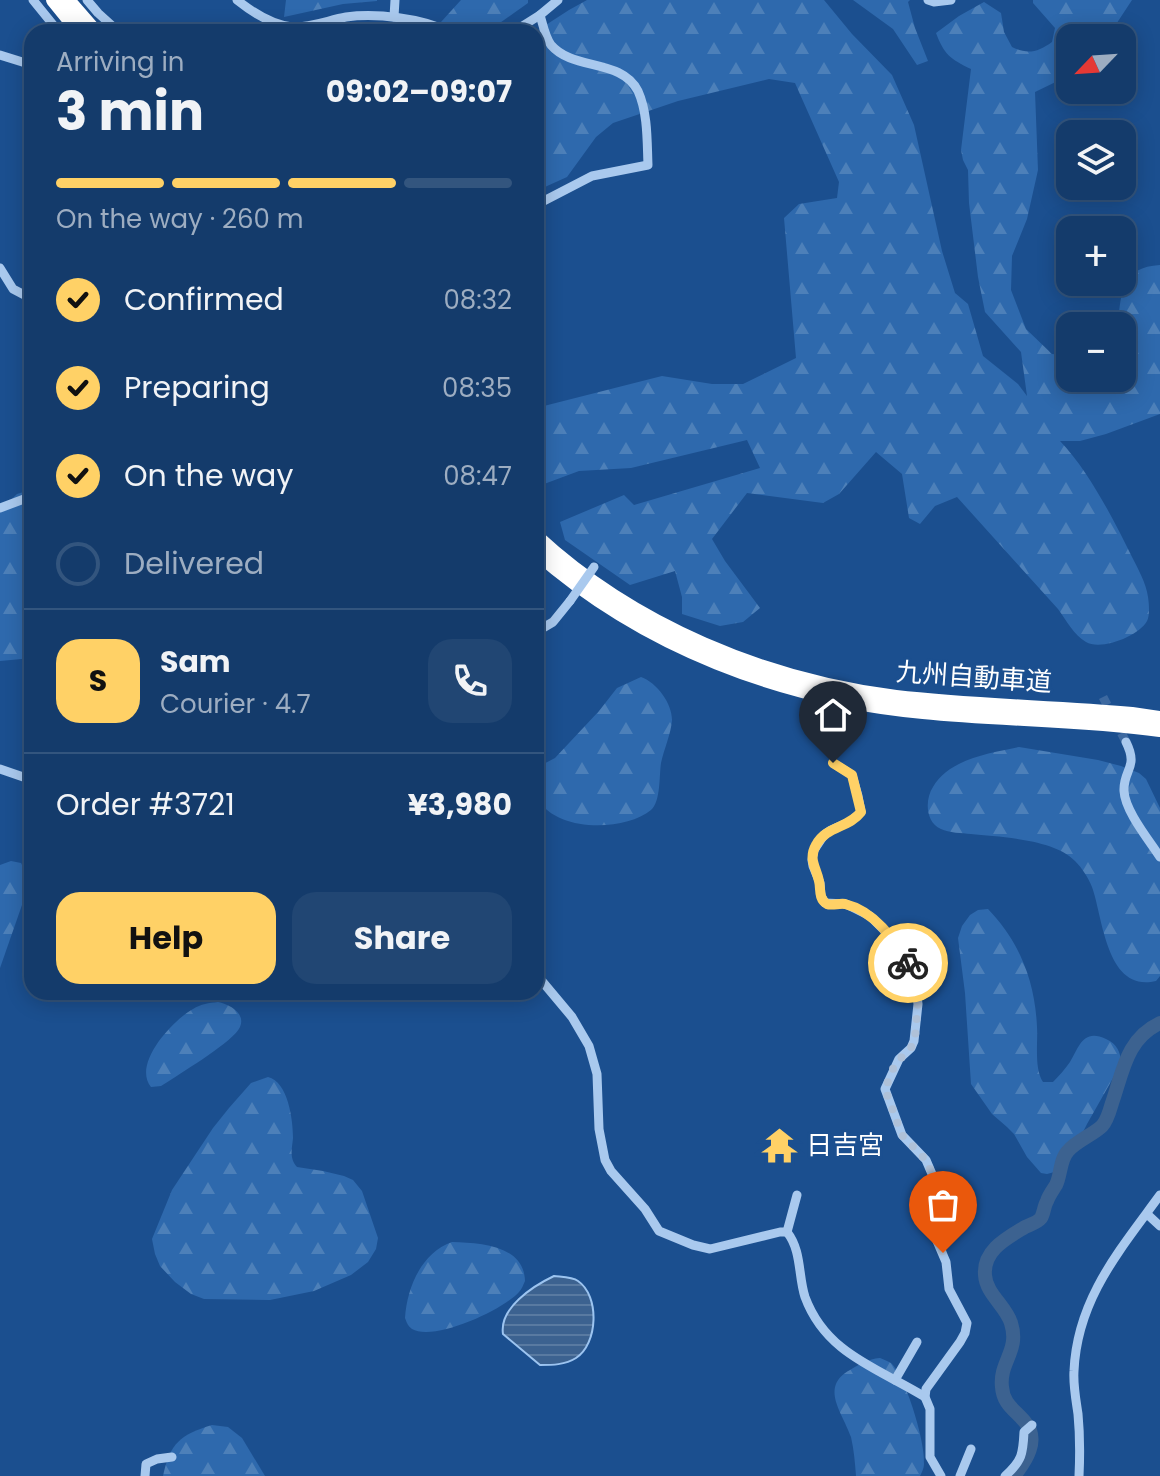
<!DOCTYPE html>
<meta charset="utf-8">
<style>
body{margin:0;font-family:Poppins,"Noto Sans JP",sans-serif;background:#214673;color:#f1f3f6;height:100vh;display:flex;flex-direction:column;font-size:30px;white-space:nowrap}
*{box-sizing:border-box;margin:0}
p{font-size:26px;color:#9dadc1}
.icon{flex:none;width:44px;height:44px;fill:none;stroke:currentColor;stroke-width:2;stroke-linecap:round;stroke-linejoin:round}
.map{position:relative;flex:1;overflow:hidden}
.details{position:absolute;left:24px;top:24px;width:520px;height:976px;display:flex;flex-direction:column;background:#143b6b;border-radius:24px;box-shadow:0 4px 20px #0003,0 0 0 2px #33557e}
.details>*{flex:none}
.needle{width:52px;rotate:245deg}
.controls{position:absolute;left:1056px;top:24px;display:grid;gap:16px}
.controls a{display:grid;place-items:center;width:80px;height:80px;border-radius:16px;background:#143b6b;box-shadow:0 4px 20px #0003,0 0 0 2px #33557e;font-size:40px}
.pin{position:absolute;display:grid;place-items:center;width:68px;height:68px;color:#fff;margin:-82px -34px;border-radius:50% 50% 50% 0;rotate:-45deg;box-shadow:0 0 8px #0007}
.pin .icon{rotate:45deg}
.courier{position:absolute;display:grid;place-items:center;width:80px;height:80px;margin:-40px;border:6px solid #ffd166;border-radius:50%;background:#fff;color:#222;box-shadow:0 2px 10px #0007}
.headline em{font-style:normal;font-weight:700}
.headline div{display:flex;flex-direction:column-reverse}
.headline{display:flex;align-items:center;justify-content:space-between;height:136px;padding:0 32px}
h1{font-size:52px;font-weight:700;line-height:60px}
.bar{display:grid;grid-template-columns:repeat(4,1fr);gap:12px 8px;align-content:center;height:96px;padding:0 32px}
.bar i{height:10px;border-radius:6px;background:#33557e}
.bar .on{background:#ffd166}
.bar p{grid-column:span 4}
.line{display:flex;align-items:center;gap:20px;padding:0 32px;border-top:2px solid #33557e}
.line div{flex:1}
.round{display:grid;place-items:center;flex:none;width:84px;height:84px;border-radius:24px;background:#214673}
ol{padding:0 32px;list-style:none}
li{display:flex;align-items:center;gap:24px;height:88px}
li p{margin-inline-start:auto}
li .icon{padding:8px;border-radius:50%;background:#ffd166;color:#111;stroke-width:4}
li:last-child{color:#9dadc1}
li i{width:44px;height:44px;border:4px solid #33557e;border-radius:50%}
.action{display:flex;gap:16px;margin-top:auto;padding:16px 32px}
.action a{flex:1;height:92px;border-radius:24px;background:#ffd166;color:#111;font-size:32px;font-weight:700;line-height:92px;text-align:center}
.action a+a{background:#214673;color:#f1f3f6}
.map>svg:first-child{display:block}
.forest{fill:url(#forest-firs)}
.water{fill:url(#water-rules);stroke:#9cc4f0;stroke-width:2}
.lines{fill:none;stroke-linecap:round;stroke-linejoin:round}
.river{stroke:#3c6290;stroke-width:14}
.minor-tunnel{stroke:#3d69a0;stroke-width:9;stroke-dasharray:9 4.5;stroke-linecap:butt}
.minor{stroke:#a9c9ee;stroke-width:9}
.highway{stroke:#fff;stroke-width:14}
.minor-bridge{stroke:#a9c9ee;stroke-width:9}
.done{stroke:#afc1d8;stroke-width:8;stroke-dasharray:0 14.4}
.route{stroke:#ffd166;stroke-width:10}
.labels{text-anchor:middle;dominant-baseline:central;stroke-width:6;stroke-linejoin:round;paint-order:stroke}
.street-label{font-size:26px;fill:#fff;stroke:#1b4f8f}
.poi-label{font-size:26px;fill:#fff;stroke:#1b4f8f;text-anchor:start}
</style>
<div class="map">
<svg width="1160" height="1476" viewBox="0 0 1160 1476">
<defs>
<pattern id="forest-firs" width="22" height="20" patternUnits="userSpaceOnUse" patternTransform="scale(2)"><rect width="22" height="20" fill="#2e69ad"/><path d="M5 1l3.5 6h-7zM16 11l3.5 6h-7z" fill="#4d80b9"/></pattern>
<pattern id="water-rules" width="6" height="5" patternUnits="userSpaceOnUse" patternTransform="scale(2)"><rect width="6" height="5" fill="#3c6290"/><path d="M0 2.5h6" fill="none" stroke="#597aa1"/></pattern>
</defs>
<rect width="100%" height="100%" fill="#1b4f8f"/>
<g class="forest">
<path d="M286,0H377V1L343,4L284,17Z"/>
<path d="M461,0H528V3L487,32H450L441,22Z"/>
<path d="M587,0H824L852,34L892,75L914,125L942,251L955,293L968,304L983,356L1018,384L1027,396L1021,352L985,312L978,277L969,203L968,170L963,160L961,150L971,69C950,59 944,54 936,33L959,16L984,2L1001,13L1004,32L1012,47C1028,55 1038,52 1052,42L1055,28L1033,3V0H1132L1107,38H1070V75L1035,92L1038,170L1027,219L1012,256L1011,290L1026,329L1052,354L1070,356V378H1122V326H1116L1118,324C1121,292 1122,267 1160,265V414L1106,434L1080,441H1060C1088,470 1114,520 1132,557C1138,569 1146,583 1148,597C1149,604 1150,615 1147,621C1139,636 1101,651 1086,642C1074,635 1066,620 1058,609L957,497L935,506L920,524L909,518L902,474L876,452L839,494L823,503L747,493L712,539L725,561L760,608L743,622L720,626L682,614V597L675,571L630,585L565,540L560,522L624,495L634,505L760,468L747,440L631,468L579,471L536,487V408L662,376L712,384H743L796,358L784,218L799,204L837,198L839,182L795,83L769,79L678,101L613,123L596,137L567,177L536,191L535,32L569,10Z"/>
<path d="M853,0H910L908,2L915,28L928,61L917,65L893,29Z"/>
<path d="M27,491L32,495V658L0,661V510L17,494Z"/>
<path d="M641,677C657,683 672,703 672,720C671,734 664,749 661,763C659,776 661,801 651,810C624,832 556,832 538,799C534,791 536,777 536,768L555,758L599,711L617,688Z"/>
<path d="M1019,747L1098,760L1121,766L1139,773L1146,779L1160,808V976L1156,981C1106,993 1103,917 1092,887C1088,877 1082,868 1075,861C1054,839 1001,837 971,834C962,833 949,833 941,829C925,822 925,799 933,787C949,759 990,753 1019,747Z"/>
<path d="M11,861L21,863L30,882L0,968V865Z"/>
<path d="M988,909C1020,942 1035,982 1037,1027C1038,1043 1034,1069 1043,1082H1053C1059,1076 1065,1069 1070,1062C1079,1047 1083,1028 1106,1039C1117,1044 1121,1052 1121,1064L1087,1124L1066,1166L1058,1171L1047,1174L1041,1173L1027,1157L1014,1134L1007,1127L992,1114L971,1084L965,993L958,938L962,926L970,915L978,910Z"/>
<path d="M218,1002C229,1004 246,1013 240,1027C234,1041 184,1071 169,1081L161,1086L151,1087C132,1064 173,1020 193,1009C201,1004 209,1003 218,1002Z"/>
<path d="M268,1077C288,1082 293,1119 293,1138C292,1149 289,1158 297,1167L323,1171L344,1176L353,1180L362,1191L378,1238L376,1249L368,1262L351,1275L314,1291L270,1300L204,1299L191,1294L175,1282L160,1266L155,1254L152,1239L172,1190L213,1128L229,1108L251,1083Z"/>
<path d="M452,1242C480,1243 524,1245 525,1281C523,1285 522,1289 519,1292C503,1310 434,1342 412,1329C408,1326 407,1323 405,1318C407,1288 421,1253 452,1242Z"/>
<path d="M880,1358C884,1360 888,1361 891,1363C906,1377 926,1444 924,1464C924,1468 922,1472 920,1476H856C855,1463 854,1450 851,1437C843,1413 819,1387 850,1370C860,1364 868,1359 880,1358Z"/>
<path d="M212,1425L228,1427L242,1438L265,1476H163C170,1443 180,1435 212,1425Z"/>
</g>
<path class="water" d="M554,1276C561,1277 572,1277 578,1281C600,1296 598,1344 576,1358C565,1365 552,1365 540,1365L503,1334C499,1308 533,1286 554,1276Z"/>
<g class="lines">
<path class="river" d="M1014,1476C1026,1461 1040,1440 1025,1422C1015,1410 1003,1404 1002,1387C999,1362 1020,1351 1011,1323C1006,1306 986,1294 985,1275C983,1250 1007,1238 1025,1227C1031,1224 1037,1223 1041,1218C1044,1213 1044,1206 1047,1201C1049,1195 1053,1190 1056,1185C1061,1175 1060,1159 1068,1151C1075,1142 1094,1134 1102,1126C1107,1121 1110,1110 1112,1103C1123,1072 1126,1039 1160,1023"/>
<path class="minor-tunnel" d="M1103,697L1126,742"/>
<g class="minor">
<path d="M33,0L59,32"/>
<path d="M87,0L98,13L119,32"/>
<path d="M237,0C252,12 273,25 292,27C309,28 329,20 346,17C376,13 422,18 449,32"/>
<path d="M928,0L934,2L951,0"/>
<path d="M394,17L395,0"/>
<path d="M513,32L540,15L558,0"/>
<path d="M0,55L32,65"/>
<path d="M536,205L592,176L648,165C647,142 648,113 638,91C621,58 573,71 551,45C545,37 543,25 540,15"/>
<path d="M0,268L13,289L32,299"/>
<path d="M0,508L32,496"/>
<path d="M536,632L553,622L570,601"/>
<path d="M1126,742C1139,768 1123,769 1124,791C1125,811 1149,840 1160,857"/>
<path d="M833,763L852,775L858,796L861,812L851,821L831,830L824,835L814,850L812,860L813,866L820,883L821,896L825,903L846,904L870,916L883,929L901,953L915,980L918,1004L914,1041L911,1048L899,1059L885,1089L902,1135L926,1160L935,1181L939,1202L933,1227L934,1234L946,1262L949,1289L967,1323L965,1333L960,1342L926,1389L925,1397L930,1409V1457L941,1476"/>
<path d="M0,769L32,780"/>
<path d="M536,974L572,1017L589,1046L597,1074L599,1129L605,1160L611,1171L645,1209L659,1231L693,1245L710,1249L780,1232H787"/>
<path d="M797,1195L787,1232C802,1251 798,1276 805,1297C826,1354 878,1368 925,1397"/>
<path d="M1147,1214L1160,1226"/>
<path d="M895,1380L917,1342"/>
<path d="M145,1476L146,1464L157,1459L172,1457"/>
<path d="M960,1476L971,1449"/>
<path d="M1005,1476C1022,1461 1023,1454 1024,1432L1032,1425"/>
<path d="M1079,1476C1080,1455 1080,1435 1078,1414C1076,1400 1073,1385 1074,1371C1077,1299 1120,1250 1160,1195"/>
</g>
<g class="highway">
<path d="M53,0L79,32"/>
<path d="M68,0L96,32"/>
<path d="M536,536C633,626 766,681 896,697C974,706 1054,707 1132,714L1160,718"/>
<path d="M536,552C644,647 782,699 923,712C1002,720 1081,719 1160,730"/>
</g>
<path class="minor-bridge" d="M570,601L594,567"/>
</g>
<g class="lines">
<path class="done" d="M908,963L917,990L918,1004L915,1037L911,1048L895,1064L885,1089L902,1135L926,1160L935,1181L939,1202L933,1227L934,1234L943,1253"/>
<path class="route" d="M833,763L852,775L861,812C849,828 826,826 816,845C808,859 816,867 819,881C821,888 818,899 827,904C832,906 839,903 845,904C874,911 894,939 908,963"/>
</g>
<defs>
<symbol id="temple-bare" viewBox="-9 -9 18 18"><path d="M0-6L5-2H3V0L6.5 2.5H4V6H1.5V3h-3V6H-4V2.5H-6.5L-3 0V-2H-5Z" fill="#ffd166" stroke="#1b4f8f" stroke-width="2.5" paint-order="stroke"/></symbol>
</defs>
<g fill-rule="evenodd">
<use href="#temple-bare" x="754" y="1120" width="51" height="51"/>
</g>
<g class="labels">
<g class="street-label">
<text transform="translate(974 677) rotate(4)">九州自動車道</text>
</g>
<g class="poi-label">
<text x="806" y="1145">日吉宮</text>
</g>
</g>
</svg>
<div class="controls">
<a><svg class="needle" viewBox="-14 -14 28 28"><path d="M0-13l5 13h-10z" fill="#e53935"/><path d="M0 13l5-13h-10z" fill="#9dadc1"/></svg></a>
<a><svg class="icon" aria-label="layers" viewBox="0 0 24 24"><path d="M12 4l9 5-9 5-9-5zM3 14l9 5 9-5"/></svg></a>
<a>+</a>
<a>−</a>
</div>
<div class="pin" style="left:943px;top:1253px;background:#ea580c"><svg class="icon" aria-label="bag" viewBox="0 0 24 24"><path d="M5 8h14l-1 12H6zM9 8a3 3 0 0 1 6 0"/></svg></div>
<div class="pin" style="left:833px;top:763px;background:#1f2937"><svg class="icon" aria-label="home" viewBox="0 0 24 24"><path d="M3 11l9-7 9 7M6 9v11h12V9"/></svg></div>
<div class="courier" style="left:908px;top:963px"><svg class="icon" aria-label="bike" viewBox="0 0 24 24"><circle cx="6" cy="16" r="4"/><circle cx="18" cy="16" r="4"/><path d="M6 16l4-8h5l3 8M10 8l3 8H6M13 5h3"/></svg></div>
<section class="details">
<div class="headline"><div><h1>3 min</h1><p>Arriving in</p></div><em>09:02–09:07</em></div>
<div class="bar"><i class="on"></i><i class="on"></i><i class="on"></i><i></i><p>On the way · 260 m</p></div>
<ol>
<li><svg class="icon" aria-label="check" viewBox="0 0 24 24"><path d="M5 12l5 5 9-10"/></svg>Confirmed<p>08:32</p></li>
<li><svg class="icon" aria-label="check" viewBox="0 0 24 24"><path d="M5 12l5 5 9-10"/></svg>Preparing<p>08:35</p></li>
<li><svg class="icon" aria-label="check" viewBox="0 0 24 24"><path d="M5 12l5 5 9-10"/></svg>On the way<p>08:47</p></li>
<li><i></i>Delivered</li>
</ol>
<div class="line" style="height:144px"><b class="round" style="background:#ffd166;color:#111">S</b><div><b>Sam</b><p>Courier · 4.7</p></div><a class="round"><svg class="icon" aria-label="phone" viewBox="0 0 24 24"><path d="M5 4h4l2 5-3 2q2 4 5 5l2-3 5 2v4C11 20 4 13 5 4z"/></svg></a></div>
<div class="line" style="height:104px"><div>Order #3721</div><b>¥3,980</b></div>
<div class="action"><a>Help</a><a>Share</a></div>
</section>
</div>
